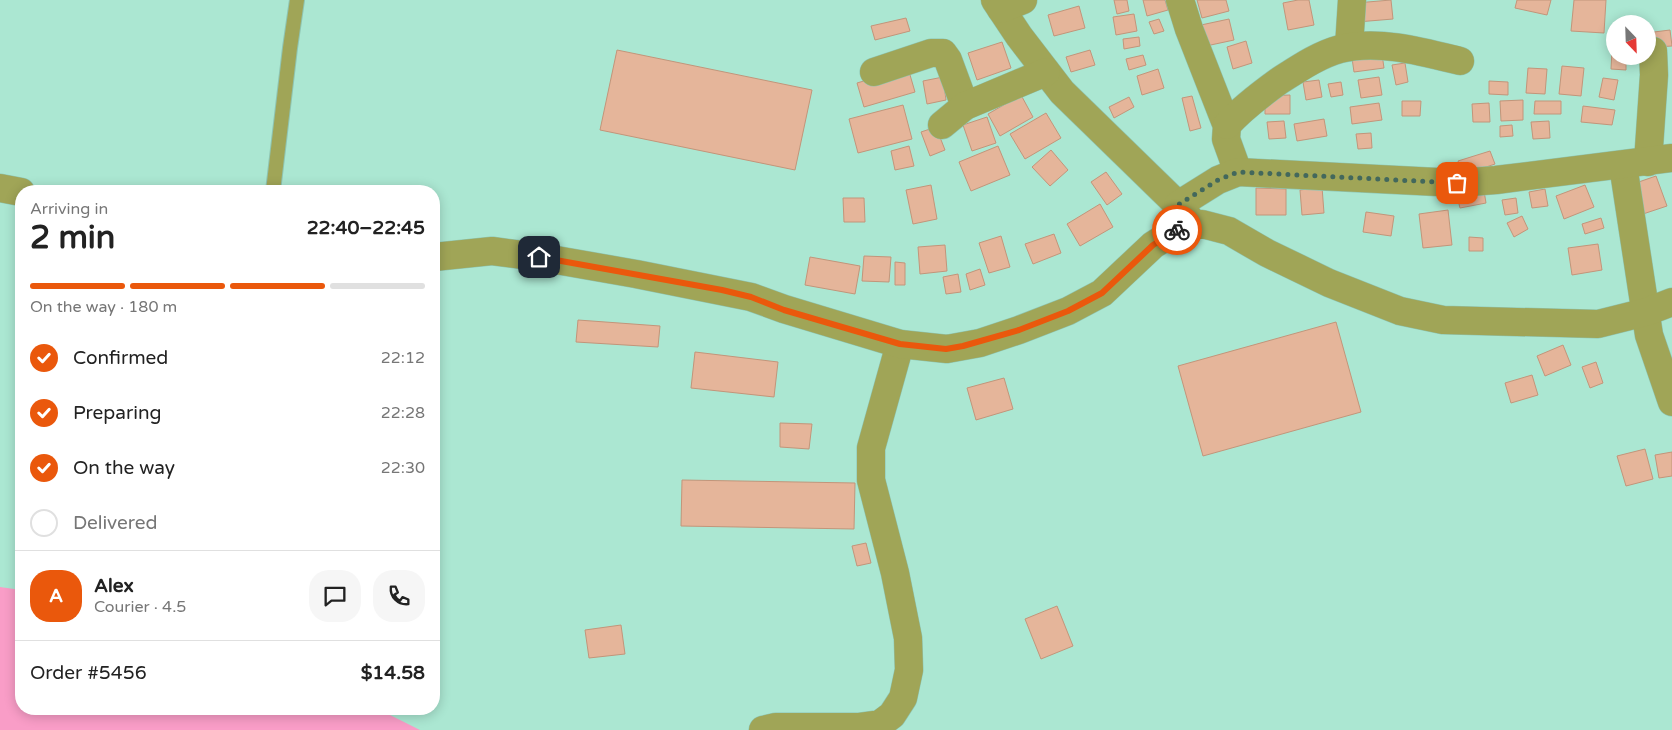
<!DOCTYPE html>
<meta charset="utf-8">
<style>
body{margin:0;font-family:"Varela Round",sans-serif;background:#f6f6f6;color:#222;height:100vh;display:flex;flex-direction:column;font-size:19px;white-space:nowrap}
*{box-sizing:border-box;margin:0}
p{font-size:16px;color:#767676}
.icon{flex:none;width:28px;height:28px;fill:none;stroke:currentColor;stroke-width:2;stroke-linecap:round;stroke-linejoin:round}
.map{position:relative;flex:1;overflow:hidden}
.drawer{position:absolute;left:15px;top:185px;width:425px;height:530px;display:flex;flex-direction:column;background:#fff;border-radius:20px;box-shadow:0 2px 12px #0003}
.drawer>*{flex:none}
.needle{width:32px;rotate:157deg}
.tools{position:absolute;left:1606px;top:15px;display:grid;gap:10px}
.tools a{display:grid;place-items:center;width:50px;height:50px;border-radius:50%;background:#fff;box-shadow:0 2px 12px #0003;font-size:25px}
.pin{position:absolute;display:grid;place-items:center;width:42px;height:42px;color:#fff;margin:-21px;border-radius:10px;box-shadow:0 2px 8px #0006}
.courier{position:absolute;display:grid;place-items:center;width:50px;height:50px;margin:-25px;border:4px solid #ea580c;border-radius:50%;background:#fff;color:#222;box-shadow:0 1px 6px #0007}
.summary em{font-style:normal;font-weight:800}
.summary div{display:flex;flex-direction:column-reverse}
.summary{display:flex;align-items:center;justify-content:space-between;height:85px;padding:0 15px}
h1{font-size:32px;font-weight:800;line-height:38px}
.bar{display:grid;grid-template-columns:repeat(4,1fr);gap:8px 5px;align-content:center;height:60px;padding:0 15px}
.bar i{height:6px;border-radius:4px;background:#e0e0e0}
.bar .active{background:#ea580c}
.bar p{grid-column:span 4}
.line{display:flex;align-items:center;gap:12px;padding:0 15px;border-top:1px solid #e0e0e0}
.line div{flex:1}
.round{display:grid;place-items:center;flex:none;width:52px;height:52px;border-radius:20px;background:#f6f6f6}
ol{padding:0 15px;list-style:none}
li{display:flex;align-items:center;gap:15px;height:55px}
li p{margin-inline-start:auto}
li .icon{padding:5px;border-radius:50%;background:#ea580c;color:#fff;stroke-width:4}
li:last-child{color:#767676}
li i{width:28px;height:28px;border:2px solid #e0e0e0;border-radius:50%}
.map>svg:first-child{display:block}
.green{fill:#f99dc7}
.building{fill:#e5b59a;stroke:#c2957a}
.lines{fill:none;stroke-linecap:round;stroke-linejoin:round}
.service-casing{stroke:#8ec4b1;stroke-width:16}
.minor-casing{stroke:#8ec4b1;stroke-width:29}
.tertiary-casing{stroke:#8ec4b1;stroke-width:29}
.service{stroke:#a0a557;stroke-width:14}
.minor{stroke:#a0a557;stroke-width:28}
.tertiary{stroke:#a0a557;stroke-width:28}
.done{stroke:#43685c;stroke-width:5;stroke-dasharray:0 9}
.route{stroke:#ea580c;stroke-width:6}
</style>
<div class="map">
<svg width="1672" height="730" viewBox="0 0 1672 730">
<rect width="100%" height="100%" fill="#abe7d2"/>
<path class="green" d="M0,587L21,590V709H378L420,730H0Z"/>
<g class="building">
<path d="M1114,0H1127L1129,11L1117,14Z"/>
<path d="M1143,0H1165L1168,10L1147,16Z"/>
<path d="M1197,0H1226L1229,11L1202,18Z"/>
<path d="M1298,0H1309L1314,25L1288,30L1283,3Z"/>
<path d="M1391,0L1393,19L1357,22L1356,3Z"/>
<path d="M1517,0H1551L1547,15L1515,8Z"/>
<path d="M1574,0H1606L1604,33L1571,31Z"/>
<path d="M1079,6L1085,28L1054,36L1048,15Z"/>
<path d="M1134,14L1137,31L1116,35L1113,17Z"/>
<path d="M906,18L910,31L875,40L871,26Z"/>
<path d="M1159,19L1164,31L1154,34L1149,22Z"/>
<path d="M1229,19L1234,40L1206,46L1201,25Z"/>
<path d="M1670,30L1672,46L1656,47L1654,32Z"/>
<path d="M1139,37L1140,46L1124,49L1123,39Z"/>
<path d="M1246,41L1252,63L1233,69L1227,47Z"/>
<path d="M1002,42L1011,68L977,80L968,53Z"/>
<path d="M1381,47L1384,68L1354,72L1351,51Z"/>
<path d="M617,50L812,90L795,170L600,130Z"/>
<path d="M1090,50L1095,65L1071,72L1066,57Z"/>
<path d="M1612,50L1615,51V56H1626V70L1611,69Z"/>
<path d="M1143,55L1146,65L1129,70L1126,59Z"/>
<path d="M1405,63L1408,82L1396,85L1392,65Z"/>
<path d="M1562,66L1584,68L1581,96L1559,94Z"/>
<path d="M908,68L915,92L864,107L857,83Z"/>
<path d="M1528,68L1547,69L1545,94L1526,93Z"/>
<path d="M1158,69L1164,88L1142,95L1137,76Z"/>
<path d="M943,77L946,100L927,104L923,81Z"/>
<path d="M1379,77L1382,95L1361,98L1358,80Z"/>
<path d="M1603,78L1618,80L1614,100L1599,97Z"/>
<path d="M1319,80L1322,97L1306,100L1303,82Z"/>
<path d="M1489,81L1508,82V95L1489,94Z"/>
<path d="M1341,82L1343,95L1331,97L1328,84Z"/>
<path d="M1021,95L1033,117L1000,136L988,114Z"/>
<path d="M1290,95V114H1265V96Z"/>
<path d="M1192,96L1201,128L1190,131L1182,98Z"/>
<path d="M1129,97L1134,107L1114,118L1109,107Z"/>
<path d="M1523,100V120L1501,121L1500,101Z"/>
<path d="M1402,101H1421L1420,116H1402Z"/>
<path d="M1535,101H1561V114H1534Z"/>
<path d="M1379,103L1382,120L1352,124L1350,107Z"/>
<path d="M1489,103L1490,122H1473L1472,104Z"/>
<path d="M903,105L912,139L858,153L849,119Z"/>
<path d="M1583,106L1615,110L1612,125L1581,122Z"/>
<path d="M1046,113L1061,138L1025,159L1010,134Z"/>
<path d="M987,117L996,143L972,151L963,125Z"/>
<path d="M1324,119L1327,136L1297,141L1294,124Z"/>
<path d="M1284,121L1286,138L1269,139L1267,122Z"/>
<path d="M1549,121L1550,138L1533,139L1531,122Z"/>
<path d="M1512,125L1513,136L1500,137V126Z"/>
<path d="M936,127L945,150L930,156L921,132Z"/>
<path d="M1371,133L1372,148L1358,149L1356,134Z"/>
<path d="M909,146L914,166L895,170L891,151Z"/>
<path d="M998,146L1010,175L971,191L959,162Z"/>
<path d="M1051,150L1068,170L1050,186L1032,167Z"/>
<path d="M1490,151L1495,164L1463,175L1458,161Z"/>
<path d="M1106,172L1122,194L1107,205L1091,182Z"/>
<path d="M1656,176L1667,206L1640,215L1630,185Z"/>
<path d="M931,185L937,219L913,224L906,190Z"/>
<path d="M1585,185L1594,207L1564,219L1556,196Z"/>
<path d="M1322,187L1324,213L1302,215L1300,190Z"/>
<path d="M1256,188L1286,189V215H1256Z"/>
<path d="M1545,189L1548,206L1532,208L1529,192Z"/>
<path d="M1484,191L1486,203L1460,208L1457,196Z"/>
<path d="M843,198H864L865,222H844Z"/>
<path d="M1516,198L1518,213L1505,215L1502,200Z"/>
<path d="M1100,204L1113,227L1080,246L1067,224Z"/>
<path d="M1448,210L1452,245L1423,248L1419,214Z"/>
<path d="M1366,212L1394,216L1391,236L1363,232Z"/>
<path d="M1522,216L1528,229L1514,237L1507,223Z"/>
<path d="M1601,218L1604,228L1585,234L1582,224Z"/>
<path d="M1054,234L1061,253L1033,264L1025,244Z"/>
<path d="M1001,236L1010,267L989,273L979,243Z"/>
<path d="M1469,237L1483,238V251H1469Z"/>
<path d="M1598,244L1602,270L1572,275L1568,248Z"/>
<path d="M945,245L947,271L920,274L918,247Z"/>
<path d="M864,256L891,257L889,282L862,281Z"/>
<path d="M810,257L860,266L855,294L805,285Z"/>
<path d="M895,262L905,263V285H895Z"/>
<path d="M980,269L985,285L970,290L966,274Z"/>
<path d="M958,274L961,292L946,294L943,277Z"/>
<path d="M578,320L660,326L658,347L576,342Z"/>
<path d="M1336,322L1361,412L1203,456L1178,366Z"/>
<path d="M1563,345L1571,365L1545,376L1537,356Z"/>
<path d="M695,352L778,362L774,397L691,388Z"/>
<path d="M1596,362L1603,383L1590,388L1582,367Z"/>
<path d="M1532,375L1538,395L1511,403L1505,383Z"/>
<path d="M1004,378L1013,409L976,420L967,388Z"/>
<path d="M780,423L812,424L809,449L780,447Z"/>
<path d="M1645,449L1653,479L1626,486L1617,456Z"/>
<path d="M1672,452V476L1659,478L1655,455Z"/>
<path d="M682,480L855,483L854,529L681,526Z"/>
<path d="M866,543L871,563L857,566L852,546Z"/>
<path d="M1057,606L1073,646L1041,659L1025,619Z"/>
<path d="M621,625L625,654L589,658L585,630Z"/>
</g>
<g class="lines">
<defs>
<path id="service" d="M273,191L290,48L297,0"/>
<g id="minor">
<path d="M995,0L1019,36L1062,92L1178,205L1189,218"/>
<path d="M1180,0L1189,29L1225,121L1227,125L1226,139L1238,172"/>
<path d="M1001,9L1023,0"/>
<path d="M1349,47L1352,0"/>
<path d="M874,72L931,53H943L948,60L965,106"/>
<path d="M942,125L965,106L1046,72"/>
<path d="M1227,125C1242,108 1261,94 1279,81C1298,69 1318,55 1340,49C1378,39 1424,52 1460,61"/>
<path d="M1648,162L1654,75L1653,51"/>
<path d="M1623,165L1649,335L1672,402"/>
<path d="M1178,205L1218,180L1238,172L1457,183L1496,180L1672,158"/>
<path d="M763,730L776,727H858L880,724L892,715L903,698L909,670L908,638L895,573L871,480V448L900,344"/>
</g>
<g id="tertiary">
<path d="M0,188L21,192"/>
<path d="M434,257L492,251L539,257L636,274L751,297L784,309L900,344L947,349L980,343L1019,330L1068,311L1102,293L1153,245L1180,228L1202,224L1229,231L1267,253L1329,283L1400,311L1443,320L1598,324L1646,312L1672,302"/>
</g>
</defs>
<use href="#service" class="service-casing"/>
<use href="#minor" class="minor-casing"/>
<use href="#tertiary" class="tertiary-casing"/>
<use href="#service" class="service"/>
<use href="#minor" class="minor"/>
<use href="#tertiary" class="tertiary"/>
</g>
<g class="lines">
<path class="done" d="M1177,230L1194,225L1178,205L1218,180L1238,172L1457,183"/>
<path class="route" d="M539,257L722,290L751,297L784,310L900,344L946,349L963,346L1019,330L1068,311L1102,293L1153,245L1177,230"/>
</g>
</svg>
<div class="tools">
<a><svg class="needle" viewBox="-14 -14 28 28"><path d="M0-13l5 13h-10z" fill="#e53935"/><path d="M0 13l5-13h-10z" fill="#767676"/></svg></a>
</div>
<div class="pin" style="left:1457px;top:183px;background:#ea580c"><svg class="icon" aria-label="bag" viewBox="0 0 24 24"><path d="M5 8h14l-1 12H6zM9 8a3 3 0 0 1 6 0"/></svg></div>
<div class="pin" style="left:539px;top:257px;background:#1f2937"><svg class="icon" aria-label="home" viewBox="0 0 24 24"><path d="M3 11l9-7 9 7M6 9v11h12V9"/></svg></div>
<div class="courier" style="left:1177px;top:230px"><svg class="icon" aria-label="bike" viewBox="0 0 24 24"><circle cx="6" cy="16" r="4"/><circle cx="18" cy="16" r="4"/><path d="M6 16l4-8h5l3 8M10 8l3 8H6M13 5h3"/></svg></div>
<section class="drawer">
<div class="summary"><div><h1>2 min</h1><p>Arriving in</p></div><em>22:40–22:45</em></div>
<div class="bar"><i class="active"></i><i class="active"></i><i class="active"></i><i></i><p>On the way · 180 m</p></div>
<ol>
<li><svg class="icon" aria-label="check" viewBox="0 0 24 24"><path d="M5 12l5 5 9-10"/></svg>Confirmed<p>22:12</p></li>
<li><svg class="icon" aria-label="check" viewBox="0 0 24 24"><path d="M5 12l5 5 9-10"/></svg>Preparing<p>22:28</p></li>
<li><svg class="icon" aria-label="check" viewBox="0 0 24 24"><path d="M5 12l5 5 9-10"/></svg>On the way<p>22:30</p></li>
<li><i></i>Delivered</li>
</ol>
<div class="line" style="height:90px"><b class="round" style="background:#ea580c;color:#fff">A</b><div><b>Alex</b><p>Courier · 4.5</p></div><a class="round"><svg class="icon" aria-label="chat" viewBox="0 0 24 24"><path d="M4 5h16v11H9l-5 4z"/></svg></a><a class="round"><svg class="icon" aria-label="phone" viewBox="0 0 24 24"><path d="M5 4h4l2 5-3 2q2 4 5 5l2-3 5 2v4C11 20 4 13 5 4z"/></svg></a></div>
<div class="line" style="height:65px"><div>Order #5456</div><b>$14.58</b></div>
</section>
</div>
